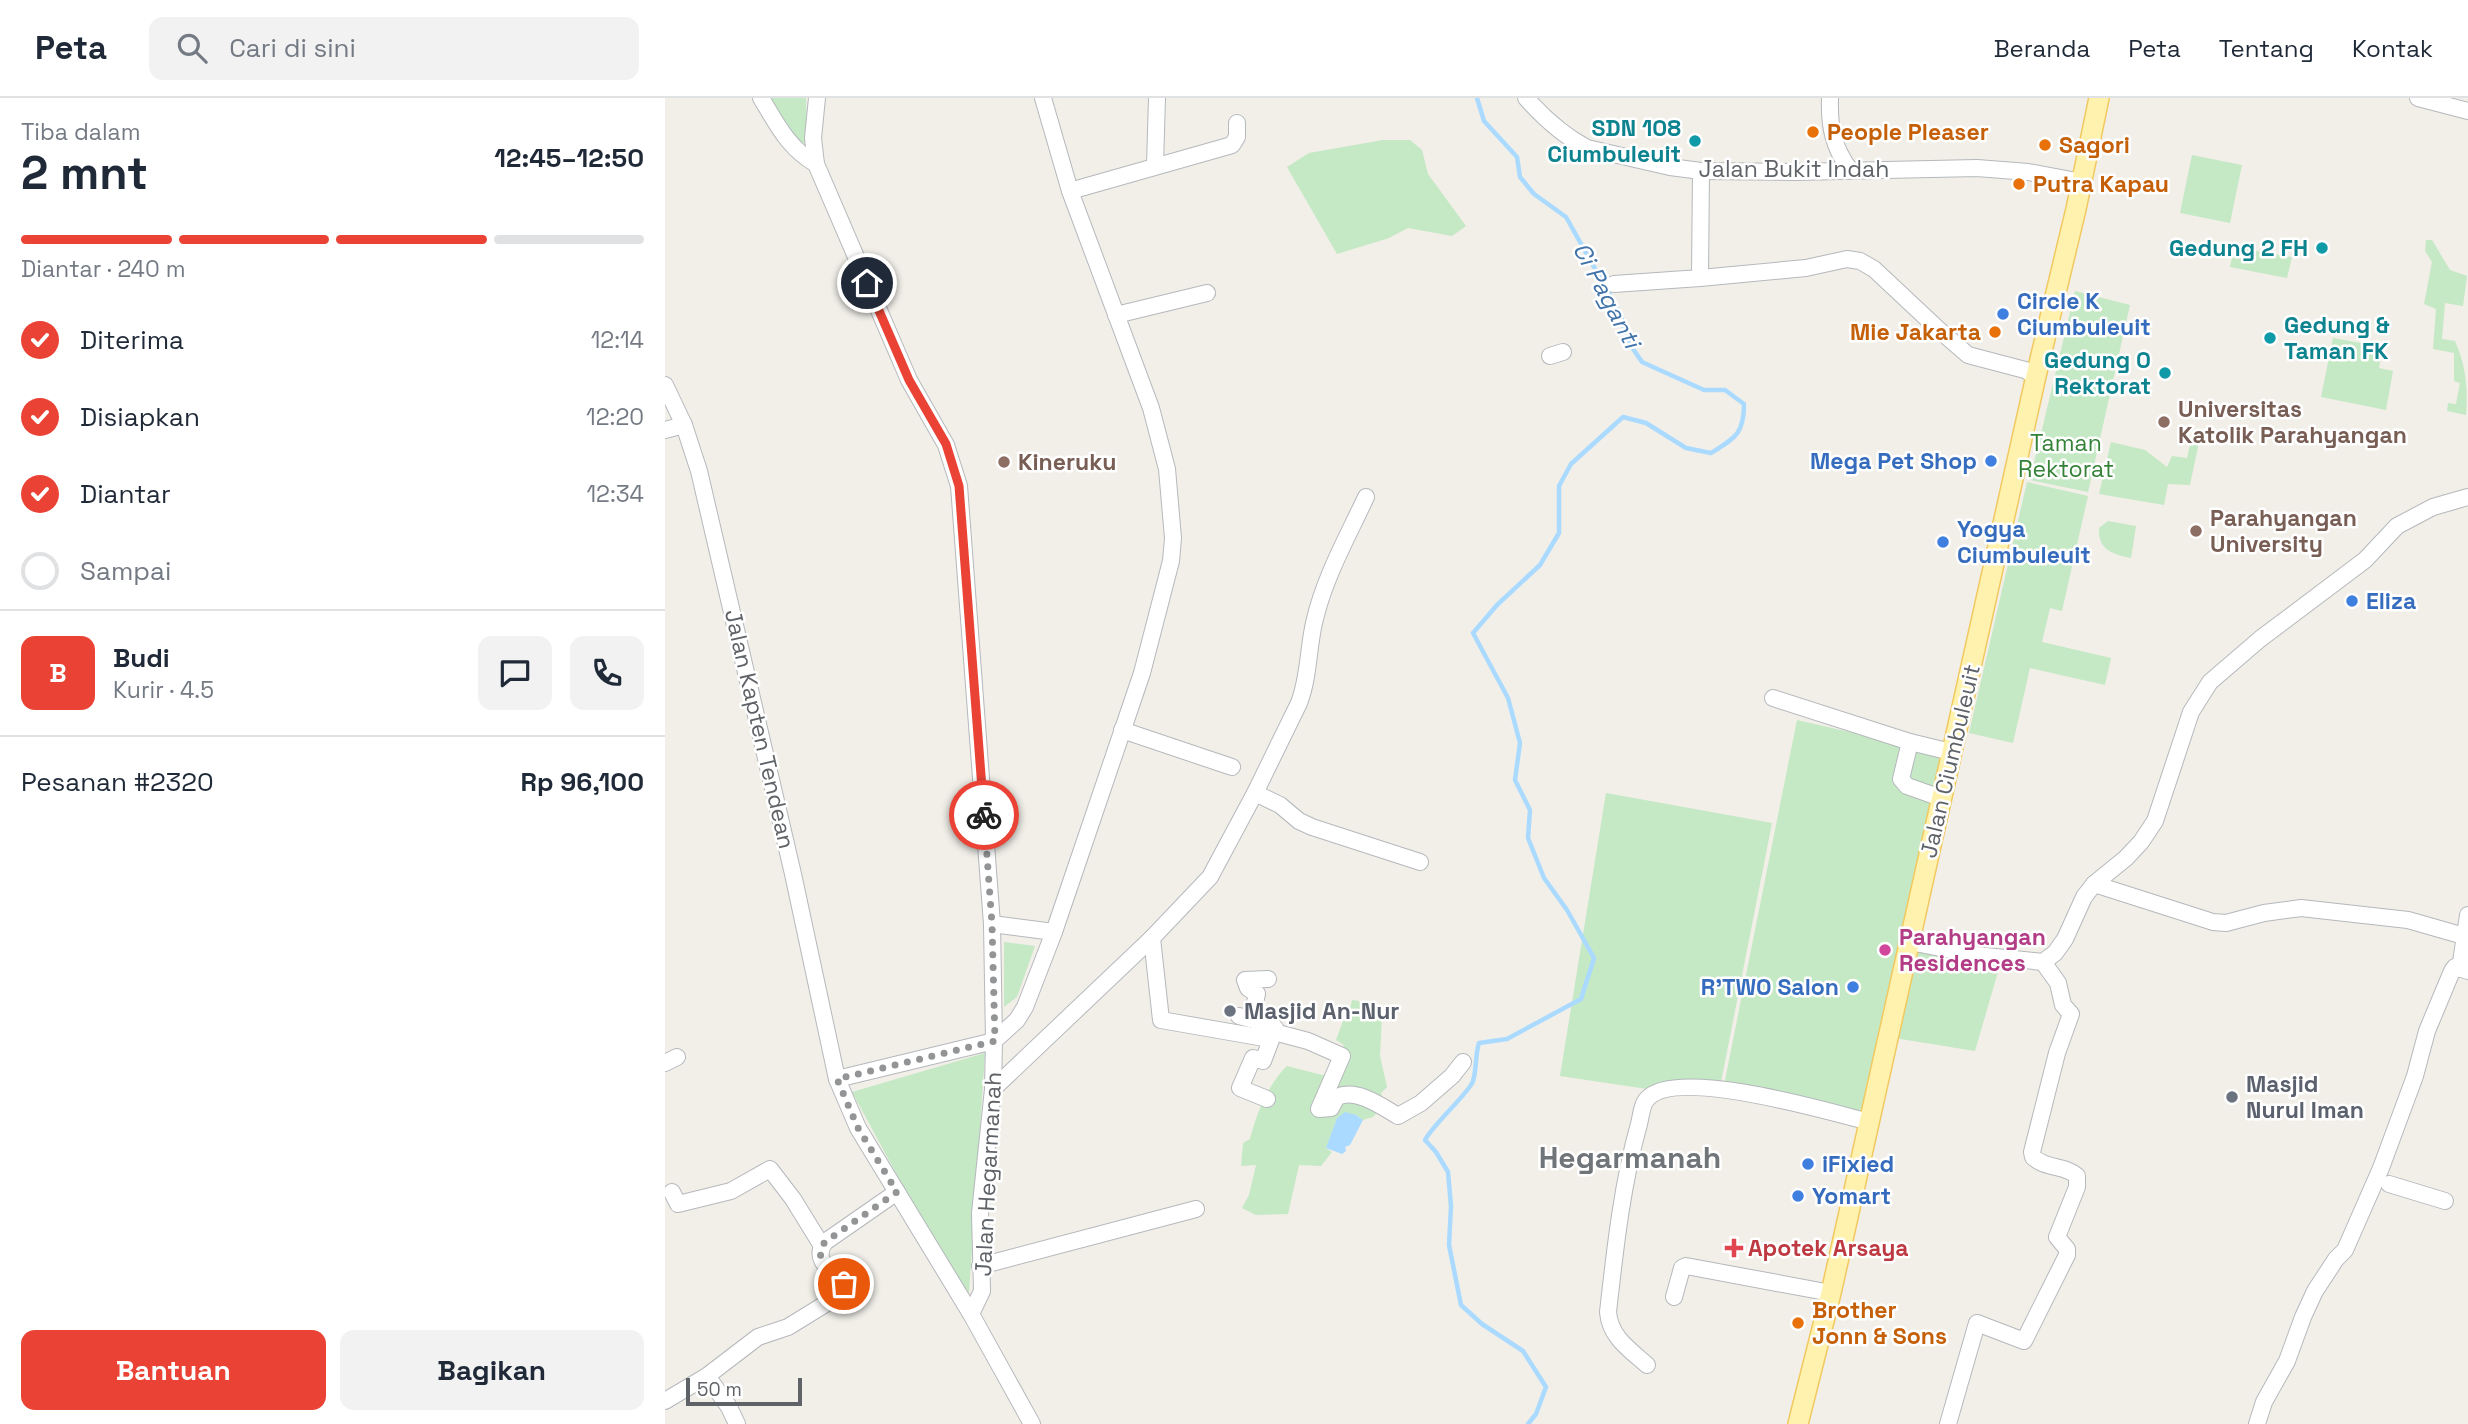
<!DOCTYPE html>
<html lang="id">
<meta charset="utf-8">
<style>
body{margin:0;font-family:"Space Grotesk",sans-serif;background:#f2f2f3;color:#1f2937;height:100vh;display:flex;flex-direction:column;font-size:26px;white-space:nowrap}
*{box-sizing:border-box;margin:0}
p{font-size:23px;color:#747a83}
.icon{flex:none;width:38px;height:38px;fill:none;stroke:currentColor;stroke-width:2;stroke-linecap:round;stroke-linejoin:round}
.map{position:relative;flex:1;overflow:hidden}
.sheet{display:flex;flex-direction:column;background:#fff;width:665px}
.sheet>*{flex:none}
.scale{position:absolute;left:21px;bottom:18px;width:116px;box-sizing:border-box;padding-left:7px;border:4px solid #5f6368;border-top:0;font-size:19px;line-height:24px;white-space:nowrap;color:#5f6368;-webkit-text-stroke:5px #fff;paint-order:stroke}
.pin{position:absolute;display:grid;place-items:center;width:60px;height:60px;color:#fff;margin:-30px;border:4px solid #fff;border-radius:50%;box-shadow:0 2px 7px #0007}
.courier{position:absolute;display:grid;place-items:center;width:70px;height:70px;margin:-35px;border:5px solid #ea4335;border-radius:50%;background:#fff;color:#222;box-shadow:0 2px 9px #0007}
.head em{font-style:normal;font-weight:700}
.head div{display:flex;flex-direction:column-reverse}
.head{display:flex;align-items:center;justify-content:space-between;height:119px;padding:0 21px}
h1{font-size:46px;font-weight:700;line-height:52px}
.bar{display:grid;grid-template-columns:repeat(4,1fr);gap:10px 7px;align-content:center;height:84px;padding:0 21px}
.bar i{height:9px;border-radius:5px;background:#e0e1e3}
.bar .selected{background:#ea4335}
.bar p{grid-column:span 4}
.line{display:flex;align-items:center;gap:18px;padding:0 21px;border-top:2px solid #e0e1e3}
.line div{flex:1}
.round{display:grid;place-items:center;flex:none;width:74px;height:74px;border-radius:14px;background:#f2f2f3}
ol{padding:0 21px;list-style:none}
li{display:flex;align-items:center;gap:21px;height:77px}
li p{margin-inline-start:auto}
li .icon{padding:7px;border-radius:50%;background:#ea4335;color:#fff;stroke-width:4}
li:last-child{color:#747a83}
li i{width:38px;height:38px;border:4px solid #e0e1e3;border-radius:50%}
.cta{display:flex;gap:14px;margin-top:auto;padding:14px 21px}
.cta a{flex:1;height:80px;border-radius:14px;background:#ea4335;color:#fff;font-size:28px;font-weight:700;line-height:80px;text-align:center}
.cta a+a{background:#f2f2f3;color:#1f2937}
header{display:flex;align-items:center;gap:42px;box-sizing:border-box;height:98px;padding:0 35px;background:#fff;border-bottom:2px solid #e0e1e3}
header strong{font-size:33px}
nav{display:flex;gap:38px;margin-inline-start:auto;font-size:24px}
.search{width:490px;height:63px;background:#f2f2f3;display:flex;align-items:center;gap:18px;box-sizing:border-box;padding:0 24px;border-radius:14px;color:#747a83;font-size:26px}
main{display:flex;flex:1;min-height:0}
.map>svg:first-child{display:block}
.green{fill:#c5e8c5}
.water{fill:#aadaff}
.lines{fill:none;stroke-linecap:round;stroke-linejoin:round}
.stream{stroke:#aadaff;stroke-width:4.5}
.minor-casing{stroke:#b5b8bc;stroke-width:18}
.major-casing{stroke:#f2c960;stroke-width:22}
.minor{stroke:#fff;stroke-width:16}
.major{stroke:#fff2af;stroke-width:19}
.done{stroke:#929495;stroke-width:7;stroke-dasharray:0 12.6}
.route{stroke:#ea4335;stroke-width:9}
.food-dot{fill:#e8710a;stroke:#fff;stroke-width:2.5}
.culture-dot{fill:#0f9aa8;stroke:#fff;stroke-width:2.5}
.shop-dot{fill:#3f7fe0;stroke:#fff;stroke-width:2.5}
.education-dot{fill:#8d6e63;stroke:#fff;stroke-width:2.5}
.hotel-dot{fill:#d1479c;stroke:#fff;stroke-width:2.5}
.worship-dot{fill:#6b7280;stroke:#fff;stroke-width:2.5}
.health-dot{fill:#e0444e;stroke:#fff;stroke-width:2.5}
.labels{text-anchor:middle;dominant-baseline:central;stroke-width:5;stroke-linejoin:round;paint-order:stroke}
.culture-label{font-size:23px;font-weight:bold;fill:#0d838f;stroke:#fff;text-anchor:end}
.food-label{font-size:23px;font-weight:bold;fill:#c56008;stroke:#fff;text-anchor:start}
.street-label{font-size:23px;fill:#5f6368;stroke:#fff}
.shop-label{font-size:23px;font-weight:bold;fill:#366cbe;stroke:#fff;text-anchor:start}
.education-label{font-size:23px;font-weight:bold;fill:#785e54;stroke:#fff;text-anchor:start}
.park-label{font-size:23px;fill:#348238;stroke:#fff}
.hotel-label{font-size:23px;font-weight:bold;fill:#b23c85;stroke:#fff;text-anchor:start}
.worship-label{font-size:23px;font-weight:bold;fill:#5b616d;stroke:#fff;text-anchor:start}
.health-label{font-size:23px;font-weight:bold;fill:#be3a42;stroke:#fff;text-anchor:start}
.water-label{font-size:24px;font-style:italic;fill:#4174aa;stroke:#fff}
.district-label{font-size:30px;font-weight:bold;fill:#70757a;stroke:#fff}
</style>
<header>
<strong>Peta</strong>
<div class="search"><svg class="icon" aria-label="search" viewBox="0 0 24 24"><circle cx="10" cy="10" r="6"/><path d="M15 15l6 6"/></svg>Cari di sini</div>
<nav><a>Beranda</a><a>Peta</a><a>Tentang</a><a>Kontak</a></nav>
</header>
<main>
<section class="sheet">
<div class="head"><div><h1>2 mnt</h1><p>Tiba dalam</p></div><em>12:45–12:50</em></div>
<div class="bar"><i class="selected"></i><i class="selected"></i><i class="selected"></i><i></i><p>Diantar · 240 m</p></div>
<ol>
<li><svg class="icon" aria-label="check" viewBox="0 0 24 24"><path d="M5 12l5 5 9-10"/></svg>Diterima<p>12:14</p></li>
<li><svg class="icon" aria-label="check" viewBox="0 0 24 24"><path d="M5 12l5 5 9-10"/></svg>Disiapkan<p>12:20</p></li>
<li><svg class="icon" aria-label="check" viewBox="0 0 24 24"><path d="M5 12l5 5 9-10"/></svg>Diantar<p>12:34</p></li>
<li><i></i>Sampai</li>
</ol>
<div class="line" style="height:126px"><b class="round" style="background:#ea4335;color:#fff">B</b><div><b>Budi</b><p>Kurir · 4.5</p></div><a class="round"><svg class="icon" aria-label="chat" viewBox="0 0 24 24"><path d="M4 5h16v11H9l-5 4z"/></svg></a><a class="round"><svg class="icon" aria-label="phone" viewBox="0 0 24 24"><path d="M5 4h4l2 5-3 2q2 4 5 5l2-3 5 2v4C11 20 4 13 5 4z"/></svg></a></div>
<div class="line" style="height:91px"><div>Pesanan #2320</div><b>Rp 96,100</b></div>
<div class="cta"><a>Bantuan</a><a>Bagikan</a></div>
</section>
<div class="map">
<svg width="1803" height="1326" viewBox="0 0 1803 1326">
<rect width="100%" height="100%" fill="#f1efe8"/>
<g class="green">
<path d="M103,0H141L142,41L139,45L133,43Z"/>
<path d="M718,42H745L757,52L763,76L801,128L787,138L743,130L724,140L672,156L622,69L644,55Z"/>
<path d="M1527,57L1577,67L1565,125L1515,115Z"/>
<path d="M1761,142H1767L1785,172L1802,178L1798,208L1780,205L1777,241L1790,243C1801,268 1803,290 1801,317L1782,313L1783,305L1791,306L1795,285L1789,283V255L1768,251L1771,211L1759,206L1767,164L1760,153Z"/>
<path d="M1569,149L1627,159L1622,180L1565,169Z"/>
<path d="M1410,193L1465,207L1423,394L1365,382Z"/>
<path d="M1668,240L1718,249L1714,270L1728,273L1721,312L1656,299Z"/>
<path d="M1527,338L1535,339L1525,387L1503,386L1499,407L1434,396L1446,344L1480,352L1502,369L1507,358L1522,360Z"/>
<path d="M1362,384L1423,398L1397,513L1385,510L1377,544L1446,560L1440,587L1365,570L1348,645L1304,635Z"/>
<path d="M1443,423L1471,428L1466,460C1447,456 1433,452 1434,430Z"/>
<path d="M1132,622L1281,656L1240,848L1335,867L1310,953L1217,938L1201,1017L1059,987Z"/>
<path d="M941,695L1107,725L1056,984L982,991L895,978Z"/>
<path d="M339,844L370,848L352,899L339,909Z"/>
<path d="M687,902L694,903L700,914L717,918L715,958L722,989L716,995L720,1007L708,1019L698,1022L691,1017L672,1020L661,1050L667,1054L656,1068L634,1067L623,1116L591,1117L577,1110L584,1097L591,1067L576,1068L578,1045L585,1041C591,1017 603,986 622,968L657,977L667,974L679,947L671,942L678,923L683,921Z"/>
<path d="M320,955L304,1196L257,1123L187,994Z"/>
</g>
<path class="water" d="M680,1014L691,1017L698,1022L685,1047L680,1049L681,1053L677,1056L661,1050L672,1020Z"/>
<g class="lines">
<path class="stream" d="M812,0L819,23L852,59L855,79L869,96L901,119L956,217L962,242L977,264L1039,292H1060L1079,306C1079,336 1070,340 1046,355L1021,350L981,325L958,319L906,366L894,388V435L875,467L832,507L808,535L843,600L855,645L850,682L865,712L863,740L879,780L902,812L929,860L916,901L842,941L814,945C810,957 812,970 808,983C805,994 769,1025 760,1042L771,1054L783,1074L786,1108L784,1147L796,1207L817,1226L858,1253L881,1289L871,1316L863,1326"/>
<defs>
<g id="minor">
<path d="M96,0C112,26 123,50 151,66"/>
<path d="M152,0L148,40L151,66L244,282L281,347L294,388L327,826L329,943L328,991L315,1115L317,1193L306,1216"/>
<path d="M861,0C878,19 899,38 922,50L1005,69L1036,73L1129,74L1312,70L1363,74L1417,84"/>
<path d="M1165,0C1164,28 1168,49 1185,72"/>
<path d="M1753,0L1803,13"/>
<path d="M490,67L492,0"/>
<path d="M405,93L567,47L572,39V25"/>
<path d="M1035,180L1141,170L1182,161L1195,163L1209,171L1273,231L1303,257L1360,272L1371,278"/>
<path d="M949,186L1035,180L1036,73"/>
<path d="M451,217L542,195"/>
<path d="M885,258L898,254"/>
<path d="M0,287L19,327L34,373L128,776L172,981L193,1030L306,1216L367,1326"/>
<path d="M0,332L19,327"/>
<path d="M1108,600L1245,644L1286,654"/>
<path d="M457,632L567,669"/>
<path d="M1245,644L1236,681L1242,688L1276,700"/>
<path d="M590,695L615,707L634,723L647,729L755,764"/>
<path d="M1429,786L1548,824L1561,825L1599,815L1636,810L1743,822L1799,838"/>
<path d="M327,826L389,834"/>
<path d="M487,840L496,922L605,941"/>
<path d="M1245,844L1311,857L1378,864L1390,855L1400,841L1419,799L1429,786L1461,760L1476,744L1490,723L1526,614L1545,584L1595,541L1700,462L1732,428L1768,409L1803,399"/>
<path d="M1795,871L1803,817"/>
<path d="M574,918L607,927L610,930L609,934"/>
<path d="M586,921L592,896L583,890L580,882L603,881"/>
<path d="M0,965L12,959"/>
<path d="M172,981L329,943L352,922L360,909L389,834L477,575L506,463L508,440L502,371L486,310L405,93L378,0"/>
<path d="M328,991L487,840L545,779L590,695L634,605C644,579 643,551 649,525C659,480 682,440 701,399"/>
<path d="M602,1001L575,990L588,960L598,963L609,934L643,943L677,958L654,1011L666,1010L672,999C692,990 716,1008 733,1018L756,1005L787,978L798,964"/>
<path d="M1724,1086L1780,1103"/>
<path d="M7,1094L13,1106L66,1093L105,1071L128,1101L157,1148"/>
<path d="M315,1168L531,1111"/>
<path d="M1009,1199L1017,1170L1021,1168L1166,1195"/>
<path d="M982,1267C964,1251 945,1239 943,1214C950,1152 957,1086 974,1026C976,1018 977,1006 982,1001C1010,968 1166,1014 1204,1024"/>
<path d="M42,1278L64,1309L72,1326"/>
<path d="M0,1303L42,1278L93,1239L123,1229L175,1197L179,1193V1186C168,1174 146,1162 160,1144L232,1094"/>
<path d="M1283,1326L1312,1225L1359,1243L1402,1157V1151L1392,1139L1412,1089V1078C1400,1067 1380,1071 1368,1059L1367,1054L1392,955L1406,916L1398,907L1393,885L1378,864"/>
<path d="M1592,1326L1599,1304L1622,1263L1638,1219L1650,1193L1671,1161L1680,1152L1716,1070L1750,978L1762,933L1787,873L1790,869L1803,873"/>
</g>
<path id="major" d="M1133,1326L1166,1195L1371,278L1411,111L1434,0"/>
</defs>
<use href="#minor" class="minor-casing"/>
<use href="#major" class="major-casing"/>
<use href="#minor" class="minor"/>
<use href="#major" class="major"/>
</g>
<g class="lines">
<path class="done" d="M179,1186C168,1174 146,1162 160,1144L232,1094L193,1030L172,981L330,943L327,826L319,717"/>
<path class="route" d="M202,185L244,282L281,346L294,388L319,717"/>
</g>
<g class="food-dot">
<circle cx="1148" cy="34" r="7"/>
<circle cx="1380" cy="47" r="7"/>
<circle cx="1354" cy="86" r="7"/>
<circle cx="1330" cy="234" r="7"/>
<circle cx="1133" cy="1225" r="7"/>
</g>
<g class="culture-dot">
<circle cx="1030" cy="43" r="7"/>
<circle cx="1657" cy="150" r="7"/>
<circle cx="1605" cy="240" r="7"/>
<circle cx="1500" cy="275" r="7"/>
</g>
<g class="shop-dot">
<circle cx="1338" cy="216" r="7"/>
<circle cx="1326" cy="363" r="7"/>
<circle cx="1278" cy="444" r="7"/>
<circle cx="1687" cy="503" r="7"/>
<circle cx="1188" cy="889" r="7"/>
<circle cx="1143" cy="1066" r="7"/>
<circle cx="1133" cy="1098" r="7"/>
</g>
<g class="education-dot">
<circle cx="1499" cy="324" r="7"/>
<circle cx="339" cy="364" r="7"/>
<circle cx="1531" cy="433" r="7"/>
</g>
<circle class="hotel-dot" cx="1220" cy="852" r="7"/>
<g class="worship-dot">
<circle cx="565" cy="913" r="7"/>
<circle cx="1567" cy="999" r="7"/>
</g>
<path class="health-dot" d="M1065.5 1139.5h7v7h7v7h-7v7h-7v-7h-7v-7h7z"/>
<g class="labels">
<g class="culture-label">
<text x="1016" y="30">SDN 108<tspan x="1016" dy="26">Ciumbuleuit</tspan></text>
<text x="1643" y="150">Gedung 2 FH</text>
<text x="1619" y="227" text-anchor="start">Gedung &amp;<tspan x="1619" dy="26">Taman FK</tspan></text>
<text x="1486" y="262">Gedung 0<tspan x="1486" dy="26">Rektorat</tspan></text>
</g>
<g class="food-label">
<text x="1162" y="34">People Pleaser</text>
<text x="1394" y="47">Sagori</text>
<text x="1368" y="86">Putra Kapau</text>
<text x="1316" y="234" text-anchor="end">Mie Jakarta</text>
<text x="1147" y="1212">Brother<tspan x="1147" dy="26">Jonn &amp; Sons</tspan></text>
</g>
<g class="street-label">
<text x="1129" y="71">Jalan Bukit Indah</text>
<text transform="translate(95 631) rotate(77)">Jalan Kapten Tendean</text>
<text transform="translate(1285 663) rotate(-77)">Jalan Ciumbuleuit</text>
<text transform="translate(323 1076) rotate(-87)">Jalan Hegarmanah</text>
</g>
<g class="shop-label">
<text x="1352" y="203">Circle K<tspan x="1352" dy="26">Ciumbuleuit</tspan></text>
<text x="1312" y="363" text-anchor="end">Mega Pet Shop</text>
<text x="1292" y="431">Yogya<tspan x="1292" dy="26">Ciumbuleuit</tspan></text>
<text x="1701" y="503">Eliza</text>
<text x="1174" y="889" text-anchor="end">R'TWO Salon</text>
<text x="1157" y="1066">iFixied</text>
<text x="1147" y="1098">Yomart</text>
</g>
<g class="education-label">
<text x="1513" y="311">Universitas<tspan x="1513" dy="26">Katolik Parahyangan</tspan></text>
<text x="353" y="364">Kineruku</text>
<text x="1545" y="420">Parahyangan<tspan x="1545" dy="26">University</tspan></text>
</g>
<g class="park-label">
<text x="1401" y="345">Taman<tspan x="1401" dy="26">Rektorat</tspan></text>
</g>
<g class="hotel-label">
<text x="1234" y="839">Parahyangan<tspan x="1234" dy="26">Residences</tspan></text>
</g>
<g class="worship-label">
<text x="579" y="913">Masjid An-Nur</text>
<text x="1581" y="986">Masjid<tspan x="1581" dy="26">Nurul Iman</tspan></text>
</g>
<g class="health-label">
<text x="1083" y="1150">Apotek Arsaya</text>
</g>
<g class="water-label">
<text transform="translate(942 197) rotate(62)">Ci Paganti</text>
</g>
<g class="district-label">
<text x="965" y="1059">Hegarmanah</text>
</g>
</g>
</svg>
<div class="scale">50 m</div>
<div class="pin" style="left:179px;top:1186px;background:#ea580c"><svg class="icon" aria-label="bag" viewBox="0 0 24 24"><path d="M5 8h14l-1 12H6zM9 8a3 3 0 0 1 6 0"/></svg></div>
<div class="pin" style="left:202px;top:185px;background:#1f2937"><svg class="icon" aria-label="home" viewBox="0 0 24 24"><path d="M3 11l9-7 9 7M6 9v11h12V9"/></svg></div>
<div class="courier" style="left:319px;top:717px"><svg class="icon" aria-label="bike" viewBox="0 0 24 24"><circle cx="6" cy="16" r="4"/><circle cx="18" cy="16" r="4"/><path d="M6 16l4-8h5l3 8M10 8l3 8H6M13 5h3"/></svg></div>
</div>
</main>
